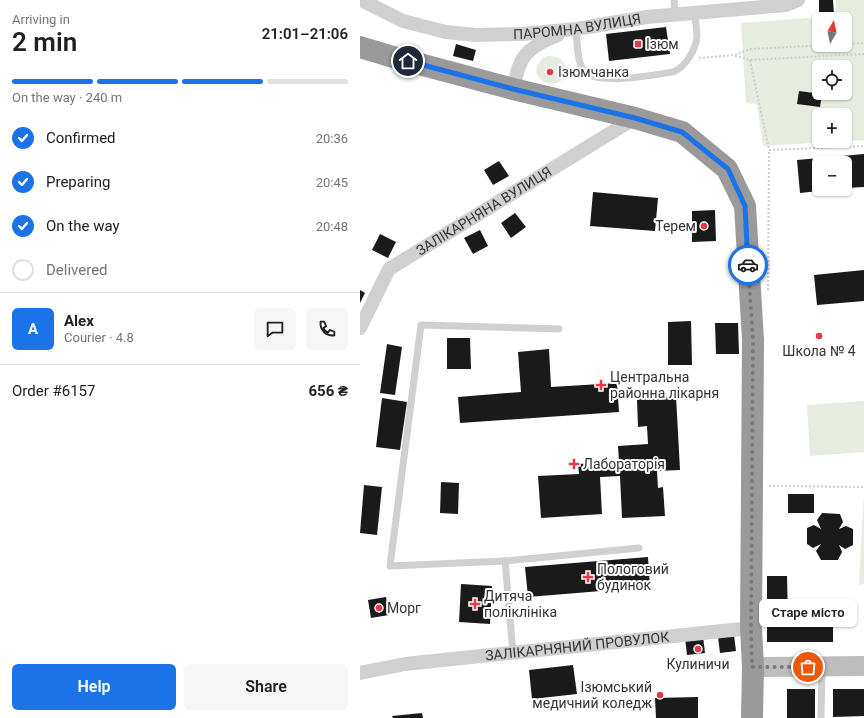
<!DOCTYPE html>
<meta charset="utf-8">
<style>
body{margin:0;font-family:Roboto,sans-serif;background:#f6f6f6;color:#202124;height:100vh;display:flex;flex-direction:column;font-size:15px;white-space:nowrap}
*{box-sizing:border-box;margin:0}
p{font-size:13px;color:#757577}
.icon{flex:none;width:22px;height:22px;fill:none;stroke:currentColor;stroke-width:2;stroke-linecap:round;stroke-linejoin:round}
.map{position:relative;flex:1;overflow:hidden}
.details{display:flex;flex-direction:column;background:#fff;width:360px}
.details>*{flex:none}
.needle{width:26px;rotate:9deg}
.fabs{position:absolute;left:452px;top:12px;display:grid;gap:8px}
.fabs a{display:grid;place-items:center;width:40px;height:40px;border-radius:6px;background:#fff;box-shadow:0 1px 3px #0004;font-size:20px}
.pin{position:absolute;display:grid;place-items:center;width:34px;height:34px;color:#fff;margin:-17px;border:2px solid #fff;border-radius:50%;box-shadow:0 1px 4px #0007}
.courier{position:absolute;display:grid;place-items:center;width:40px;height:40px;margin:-20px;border:3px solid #1a73e8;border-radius:50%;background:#fff;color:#222;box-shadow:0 1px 5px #0007}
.bubble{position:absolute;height:28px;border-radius:6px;background:#fff;box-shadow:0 1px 3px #0004;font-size:13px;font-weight:600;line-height:28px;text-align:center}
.overview em{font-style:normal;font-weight:600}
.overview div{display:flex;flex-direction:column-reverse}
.overview{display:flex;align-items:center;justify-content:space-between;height:68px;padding:0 12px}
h1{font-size:26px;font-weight:600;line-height:30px}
.bar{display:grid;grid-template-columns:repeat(4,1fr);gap:6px 4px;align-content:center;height:48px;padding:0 12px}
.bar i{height:5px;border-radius:3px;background:#e0e0e0}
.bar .on{background:#1a73e8}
.bar p{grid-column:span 4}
.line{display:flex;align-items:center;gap:10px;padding:0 12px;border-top:1px solid #e0e0e0}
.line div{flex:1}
.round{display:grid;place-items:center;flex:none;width:42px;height:42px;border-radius:6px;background:#f6f6f6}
ol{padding:0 12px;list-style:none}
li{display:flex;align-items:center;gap:12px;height:44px}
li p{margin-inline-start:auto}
li .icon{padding:4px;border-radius:50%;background:#1a73e8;color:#fff;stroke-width:4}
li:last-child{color:#757577}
li i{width:22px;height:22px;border:2px solid #e0e0e0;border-radius:50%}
.action{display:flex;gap:8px;margin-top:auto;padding:8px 12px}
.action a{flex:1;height:46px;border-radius:6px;background:#1a73e8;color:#fff;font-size:16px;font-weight:600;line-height:46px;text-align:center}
.action a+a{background:#f6f6f6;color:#202124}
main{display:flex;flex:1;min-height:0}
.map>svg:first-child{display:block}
.green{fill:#e6ecdf;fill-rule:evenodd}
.building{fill:#1a1a1a}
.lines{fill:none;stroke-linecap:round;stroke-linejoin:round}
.path{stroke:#cdcdcd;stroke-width:2;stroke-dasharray:2 2;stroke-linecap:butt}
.lane{stroke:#d0d0d0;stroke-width:7}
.street{stroke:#d0d0d0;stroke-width:14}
.secondary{stroke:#bdbdbd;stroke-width:20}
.highway{stroke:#9a9a9a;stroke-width:22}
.done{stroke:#7a7a7a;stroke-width:4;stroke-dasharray:0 7.2}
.route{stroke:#1a73e8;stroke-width:5}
.poi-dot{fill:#e63946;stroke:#fff;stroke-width:1.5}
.labels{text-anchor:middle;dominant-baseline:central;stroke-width:4;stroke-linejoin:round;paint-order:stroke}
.street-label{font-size:14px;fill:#333;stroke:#fff}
.poi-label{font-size:14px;fill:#333;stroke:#fff;text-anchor:start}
</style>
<main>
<section class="details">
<div class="overview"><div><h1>2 min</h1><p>Arriving in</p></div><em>21:01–21:06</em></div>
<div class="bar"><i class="on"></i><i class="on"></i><i class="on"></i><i></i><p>On the way · 240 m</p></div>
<ol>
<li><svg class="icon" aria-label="check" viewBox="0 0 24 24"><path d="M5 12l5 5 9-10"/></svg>Confirmed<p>20:36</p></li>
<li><svg class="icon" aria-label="check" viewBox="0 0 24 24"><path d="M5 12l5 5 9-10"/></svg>Preparing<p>20:45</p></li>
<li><svg class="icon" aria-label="check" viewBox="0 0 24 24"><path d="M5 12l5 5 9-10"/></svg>On the way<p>20:48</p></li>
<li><i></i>Delivered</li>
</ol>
<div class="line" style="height:72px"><b class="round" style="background:#1a73e8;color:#fff">A</b><div><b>Alex</b><p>Courier · 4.8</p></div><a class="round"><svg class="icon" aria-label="chat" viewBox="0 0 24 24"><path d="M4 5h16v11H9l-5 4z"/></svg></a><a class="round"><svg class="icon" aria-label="phone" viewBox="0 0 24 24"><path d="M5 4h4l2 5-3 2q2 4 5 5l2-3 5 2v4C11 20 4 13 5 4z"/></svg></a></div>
<div class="line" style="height:52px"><div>Order #6157</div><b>656 ₴</b></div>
<div class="action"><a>Help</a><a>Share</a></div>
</section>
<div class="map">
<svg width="504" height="718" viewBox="0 0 504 718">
<rect width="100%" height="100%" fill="#fff"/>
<g class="green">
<path d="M476,0H504V140L403,146L397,104L386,103L381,23L476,16ZM459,19H485V45H459ZM459,67H485V93H459ZM459,115H485V141H459Z"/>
<path d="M186,56C198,55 208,60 205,73C199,98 158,75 186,56Z"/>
<path d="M504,401V452L450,456L447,405Z"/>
<path d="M504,492V584L499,585Z"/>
</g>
<g class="building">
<path d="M459,0H473L474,14L459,15Z"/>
<path d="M306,27L310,54L249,61L246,34Z"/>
<path d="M96,44L116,50L113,61L93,56Z"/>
<path d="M439,91L462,94L460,107L437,104Z"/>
<path d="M504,154V187L485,188V163H459V189H468V190L440,193L437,160Z"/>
<path d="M139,161L149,176L133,185L124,170Z"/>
<path d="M233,192L298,198L295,231L230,226Z"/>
<path d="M355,210L356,241L332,242V211Z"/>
<path d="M155,213L166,227L151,238L141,223Z"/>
<path d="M120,230L128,246L113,254L104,238Z"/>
<path d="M20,234L36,242L28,258L12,250Z"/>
<path d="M504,270V301L457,305L454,275Z"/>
<path d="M0,290L5,293L0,303Z"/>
<path d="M331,321L332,365H308V322Z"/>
<path d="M355,323H378L379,354H356Z"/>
<path d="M87,338H110L111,369H87Z"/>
<path d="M27,344L42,347L35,395L20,393Z"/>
<path d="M189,349L191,387L257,383L259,412L100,423L98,397L161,392L158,352Z"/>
<path d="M316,396L320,470L297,471L298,488L303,487L305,516L262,518L260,476L240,477L242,514L181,518L178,476L219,474L218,464L259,462L258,446L288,444L287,426L278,427L277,399Z"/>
<path d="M22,398L47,402L40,450L16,447Z"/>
<path d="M81,482L99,483L98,514L80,513Z"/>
<path d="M4,485L22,487L17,535L0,533Z"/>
<rect x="428" y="494" width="26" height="19"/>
<path d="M462,513L480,514L483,522L479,529L486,526L493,529V545L485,549L479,545L482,552L478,560H461L456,551L461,544L453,548L447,544V528L454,525L461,529L457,520Z"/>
<path d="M288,557L290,587L168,597L165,567Z"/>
<path d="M407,576H427L428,618L473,617V642H407Z"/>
<path d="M101,584L132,586L130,624L99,622Z"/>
<path d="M26,597L29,615L11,618L8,600Z"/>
<path d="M374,635L376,651L360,653L358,637Z"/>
<path d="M343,636L345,653L327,655L325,638Z"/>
<path d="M213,665L217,694L172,699L169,670Z"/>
<rect x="427" y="689" width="28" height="29"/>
<path d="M473,689H504V716L473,717Z"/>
<path d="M338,697V718H296L295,698Z"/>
<path d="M62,713L63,718H33L32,716Z"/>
</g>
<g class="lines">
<g class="path">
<path d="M485,44L504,43"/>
<path d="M375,56L390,60L504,54"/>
<path d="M339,58L374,55L391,49L468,45"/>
<path d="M390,60L409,150L504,146"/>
<path d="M408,290L409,150"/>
<path d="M409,486L504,487"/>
</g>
<g class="lane">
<path d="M314,0L315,15"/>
<path d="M216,29C217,39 217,64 224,71C237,86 294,75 313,72C326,67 336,49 337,36C337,29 335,21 335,13"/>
<path d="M145,561L30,566L61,325L199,329"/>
<path d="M153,653L145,561L279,548"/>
<path d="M461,718L462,668"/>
</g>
<g class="street">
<path id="s1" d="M1,0L43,21L86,32L115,35L162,34L216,29L287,17L426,5L438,0"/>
<path d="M153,89C155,81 157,70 161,62C167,48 185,40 198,35"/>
<path id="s2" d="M0,328L29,269L275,118"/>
<path id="s3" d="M0,673L45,664L391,628"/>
</g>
<path class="secondary" d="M393,667L504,666"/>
<path class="highway" d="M0,47L33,57L153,89L275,118L322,132L367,169L385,206L393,340L391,628L393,667L392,718"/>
</g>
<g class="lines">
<path class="done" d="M388,265L393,340L391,628L392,667H448"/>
<path class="route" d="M48,61L153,89L275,118L322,132L368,169L385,206L388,265"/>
</g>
<g class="poi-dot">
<rect x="274" y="40" width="8" height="8" rx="2"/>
<circle cx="190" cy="72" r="4"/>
<circle cx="344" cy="226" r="4"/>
<circle cx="459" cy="336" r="4"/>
<path d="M239 379h4v4h4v4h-4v4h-4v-4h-4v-4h4z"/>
<path d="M212 458h4v4h4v4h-4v4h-4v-4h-4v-4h4z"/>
<path d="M226 571h4v4h4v4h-4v4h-4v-4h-4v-4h4z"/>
<path d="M113 598h4v4h4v4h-4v4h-4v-4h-4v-4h4z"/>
<circle cx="19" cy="608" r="4"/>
<circle cx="338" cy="649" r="4"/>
<circle cx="300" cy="695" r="4"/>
</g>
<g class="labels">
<g class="street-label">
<text stroke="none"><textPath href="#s1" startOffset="223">ПАРОМНА ВУЛИЦЯ</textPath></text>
<text stroke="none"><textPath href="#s2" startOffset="177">ЗАЛІКАРНЯНА ВУЛИЦЯ</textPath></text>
<text stroke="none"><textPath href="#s3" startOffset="219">ЗАЛІКАРНЯНИЙ ПРОВУЛОК</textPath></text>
</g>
<g class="poi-label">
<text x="286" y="44">Ізюм</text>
<text x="198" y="72">Ізюмчанка</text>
<text x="336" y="226" text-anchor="end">Терем</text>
<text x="459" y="351" text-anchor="middle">Школа № 4</text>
<text x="250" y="377">Центральна<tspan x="250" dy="16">районна лікарня</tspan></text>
<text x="223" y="464">Лабораторія</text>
<text x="237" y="569">Пологовий<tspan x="237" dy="16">будинок</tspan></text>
<text x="124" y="596">Дитяча<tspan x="124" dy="16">поліклініка</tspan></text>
<text x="27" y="608">Морг</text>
<text x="338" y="664" text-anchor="middle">Кулиничи</text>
<text x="292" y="687" text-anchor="end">Ізюмський<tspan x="292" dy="16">медичний коледж</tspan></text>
</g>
</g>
</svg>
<div class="fabs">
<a><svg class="needle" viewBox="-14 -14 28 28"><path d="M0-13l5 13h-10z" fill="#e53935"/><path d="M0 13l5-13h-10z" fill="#757577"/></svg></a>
<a><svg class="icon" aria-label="locate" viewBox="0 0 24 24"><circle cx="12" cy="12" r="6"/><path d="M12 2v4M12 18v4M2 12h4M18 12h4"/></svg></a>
<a>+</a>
<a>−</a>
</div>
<div class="pin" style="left:448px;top:667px;background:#ea580c"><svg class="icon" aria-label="bag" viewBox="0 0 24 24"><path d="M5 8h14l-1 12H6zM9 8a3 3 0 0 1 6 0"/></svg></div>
<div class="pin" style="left:48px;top:61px;background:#1f2937"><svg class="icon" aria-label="home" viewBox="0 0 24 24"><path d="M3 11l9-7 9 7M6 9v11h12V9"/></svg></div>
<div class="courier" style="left:388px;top:265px"><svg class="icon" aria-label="car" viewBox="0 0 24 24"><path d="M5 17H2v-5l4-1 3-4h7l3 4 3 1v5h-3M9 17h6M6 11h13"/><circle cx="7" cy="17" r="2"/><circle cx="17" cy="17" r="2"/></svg></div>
<div class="bubble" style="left:399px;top:599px;width:98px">Старе місто</div>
</div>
</main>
